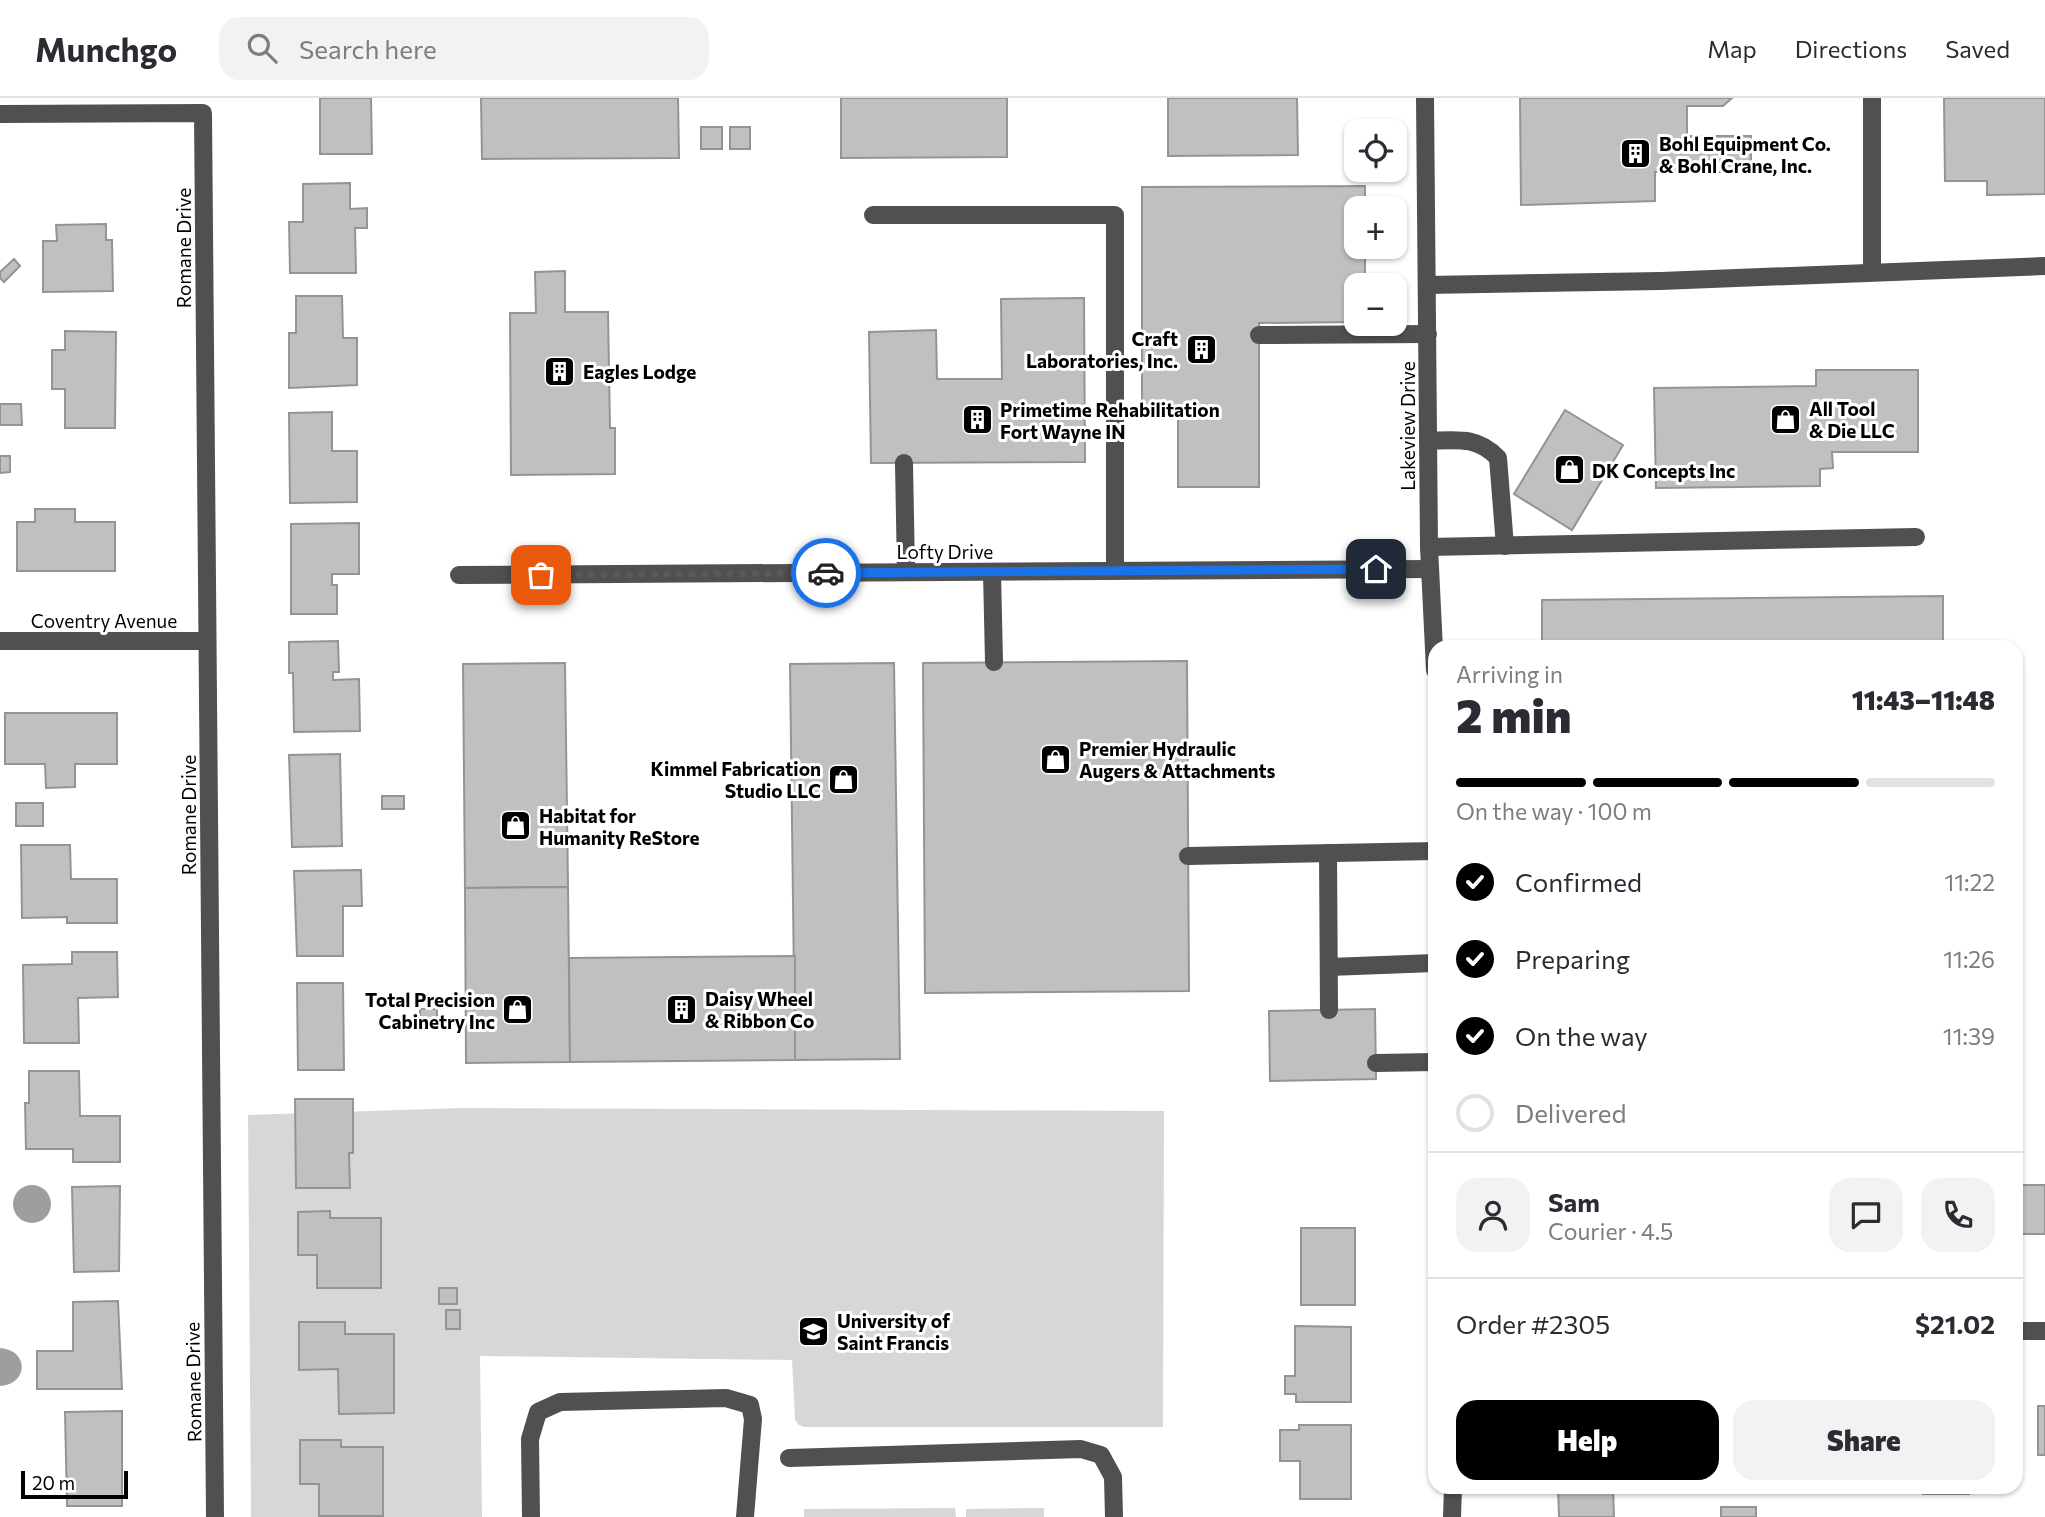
<!DOCTYPE html>
<meta charset="utf-8">
<style>
body{margin:0;font-family:Commissioner,sans-serif;background:#f2f2f3;color:#2b2b33;height:100vh;display:flex;flex-direction:column;font-size:26px;white-space:nowrap}
*{box-sizing:border-box;margin:0}
p{font-size:23px;color:#7c7c81}
.icon{flex:none;width:38px;height:38px;fill:none;stroke:currentColor;stroke-width:2;stroke-linecap:round;stroke-linejoin:round}
.map{position:relative;flex:1;overflow:hidden}
.sheet{position:absolute;left:1428px;top:542px;width:595px;height:854px;display:flex;flex-direction:column;background:#fff;border-radius:21px;box-shadow:0 2px 5px #0004}
.sheet>*{flex:none}
.fabs{position:absolute;left:1344px;top:21px;display:grid;gap:14px}
.fabs a{display:grid;place-items:center;width:63px;height:63px;border-radius:14px;background:#fff;box-shadow:0 2px 5px #0004;font-size:35px}
.scale{position:absolute;left:21px;bottom:18px;width:107px;box-sizing:border-box;padding-left:7px;border:4px solid #000;border-top:0;font-size:19px;line-height:24px;white-space:nowrap;color:#000;-webkit-text-stroke:5px #fff;paint-order:stroke}
.pin{position:absolute;display:grid;place-items:center;width:60px;height:60px;color:#fff;margin:-30px;border-radius:14px;box-shadow:0 4px 10px #0006}
.courier{position:absolute;display:grid;place-items:center;width:70px;height:70px;margin:-35px;border:5px solid #1a73e8;border-radius:50%;background:#fff;color:#222;box-shadow:0 2px 9px #0007}
.headline em{font-style:normal;font-weight:800}
.headline div{display:flex;flex-direction:column-reverse}
.headline{display:flex;align-items:center;justify-content:space-between;height:119px;padding:0 28px}
h1{font-size:46px;font-weight:800;line-height:52px}
.bar{display:grid;grid-template-columns:repeat(4,1fr);gap:10px 7px;align-content:center;height:84px;padding:0 28px}
.bar i{height:9px;border-radius:5px;background:#e1e1e2}
.bar .current{background:#000}
.bar p{grid-column:span 4}
.line{display:flex;align-items:center;gap:18px;padding:0 28px;border-top:2px solid #e1e1e2}
.line div{flex:1}
.round{display:grid;place-items:center;flex:none;width:74px;height:74px;border-radius:21px;background:#f2f2f3}
ol{padding:0 28px;list-style:none}
li{display:flex;align-items:center;gap:21px;height:77px}
li p{margin-inline-start:auto}
li .icon{padding:7px;border-radius:50%;background:#000;color:#fff;stroke-width:4}
li:last-child{color:#7c7c81}
li i{width:38px;height:38px;border:4px solid #e1e1e2;border-radius:50%}
.primary-button{display:flex;gap:14px;margin-top:auto;padding:14px 28px}
.primary-button a{flex:1;height:80px;border-radius:21px;background:#000;color:#fff;font-size:28px;font-weight:800;line-height:80px;text-align:center}
.primary-button a+a{background:#f2f2f3;color:#2b2b33}
header{display:flex;align-items:center;gap:42px;box-sizing:border-box;height:98px;padding:0 35px;background:#fff;border-bottom:2px solid #e1e1e2}
header strong{font-size:33px}
nav{display:flex;gap:38px;margin-inline-start:auto;font-size:24px}
.search{width:490px;height:63px;background:#f2f2f3;display:flex;align-items:center;gap:18px;box-sizing:border-box;padding:0 24px;border-radius:21px;color:#7c7c81;font-size:26px}
.map>svg:first-child{display:block}
.green{fill:#d7d7d7}
.water{fill:#9e9e9e}
.building{fill:#c0c0c0;stroke:#949494;stroke-width:2}
.lines{fill:none;stroke-linecap:round;stroke-linejoin:round}
.minor{stroke:#505050;stroke-width:18}
.done{stroke:#595959;stroke-width:7;stroke-dasharray:0 12.6}
.route{stroke:#1a73e8;stroke-width:9}
.labels{text-anchor:middle;dominant-baseline:central;stroke-width:6;stroke-linejoin:round;paint-order:stroke}
.poi-label{font-size:19px;font-weight:bold;fill:#000;stroke:#fff;text-anchor:start}
.street-label{font-size:19px;fill:#000;stroke:#fff}
</style>
<header>
<strong>Munchgo</strong>
<div class="search"><svg class="icon" aria-label="search" viewBox="0 0 24 24"><circle cx="10" cy="10" r="6"/><path d="M15 15l6 6"/></svg>Search here</div>
<nav><a>Map</a><a>Directions</a><a>Saved</a></nav>
</header>
<div class="map">
<svg width="2045" height="1419" viewBox="0 0 2045 1419">
<rect width="100%" height="100%" fill="#fff"/>
<g class="green">
<path d="M462,1010L1164,1013L1163,1329H804L799,1327L795,1322L792,1262L480,1258L482,1419H251L248,1017Z"/>
<path d="M955,1410L956,1419H804V1411Z"/>
<path d="M1044,1410V1419H966V1411Z"/>
</g>
<g class="water">
<circle cx="32" cy="1106" r="19"/>
<path d="M0,1250C29,1252 29,1286 0,1288Z"/>
</g>
<g class="building">
<path d="M320,0H371L372,56H320Z"/>
<path d="M481,0H678L679,60L482,61Z"/>
<path d="M841,0H1007V59L841,60Z"/>
<path d="M1168,0H1297L1298,57L1168,58Z"/>
<path d="M1520,0H1732L1723,8H1687V38H1751V74H1655V103L1521,107Z"/>
<path d="M1944,0H2045V96L1987,97V83H1945Z"/>
<rect x="701" y="29" width="21" height="22"/>
<rect x="730" y="29" width="20" height="22"/>
<path d="M350,85V111L367,110V130H355L356,175H290L289,124H303V86Z"/>
<path d="M1365,88V110H1356V149H1365V187H1356V224L1259,225V389H1178V307H1142V89Z"/>
<path d="M106,126V142H112L113,193L43,194V143H57L56,127Z"/>
<path d="M14,161L20,168L4,184L0,180V174Z"/>
<path d="M565,173V214H608L610,330H615V376L511,377L510,215H536L535,174Z"/>
<path d="M296,198H342L343,240H357V287L289,290V235H296Z"/>
<path d="M1084,200L1085,364L871,365L869,234L936,232L937,281H1002L1001,201Z"/>
<path d="M65,233L116,234L115,330H65V291H52V252H65Z"/>
<path d="M1816,272H1918V354H1832L1833,370L1820,371V388L1656,390L1654,290L1816,288Z"/>
<path d="M0,306H21L22,327H0Z"/>
<path d="M1565,312L1623,347L1572,432L1514,396Z"/>
<path d="M332,314V353H357V404L290,405L289,315Z"/>
<path d="M0,358H10V374L0,375Z"/>
<path d="M35,411H75V424H115V473H17V424H35Z"/>
<path d="M359,425V476H332V487H337V516H291V426Z"/>
<path d="M1943,498V550H1542V502Z"/>
<path d="M338,543L339,574H333V582L359,581L360,633L294,634L293,575H289V544Z"/>
<path d="M1187,563L1189,893L925,895L923,565Z"/>
<path d="M565,565L568,789L465,790L463,566Z"/>
<path d="M894,565L900,961L795,962L790,566Z"/>
<path d="M5,615H117V666H75V689L46,690L45,666H5Z"/>
<path d="M340,656L342,748L292,749L289,657Z"/>
<rect x="382" y="698" width="22" height="13"/>
<rect x="16" y="705" width="27" height="23"/>
<path d="M21,747H70L71,781H117V825H67V819L22,820Z"/>
<path d="M361,772L362,808H343V858H297L294,773Z"/>
<path d="M568,789L570,964L466,965L465,790Z"/>
<path d="M72,854H117L118,899L78,900L79,945H24L23,867L72,866Z"/>
<path d="M795,858V962L570,964L569,860Z"/>
<path d="M297,885H343L344,972H298Z"/>
<rect x="420" y="911" width="17" height="12"/>
<path d="M1375,911L1376,981L1270,983L1269,913Z"/>
<path d="M29,973H79L80,1018H120V1064H73V1051H26L25,1005H29Z"/>
<path d="M295,1001H353V1055H349L350,1090H296Z"/>
<rect x="2016" y="1087" width="29" height="49"/>
<path d="M120,1088L119,1173L74,1174L72,1089Z"/>
<path d="M330,1113V1120H381V1190H317V1157H298V1114Z"/>
<rect x="1301" y="1130" width="54" height="77"/>
<rect x="439" y="1190" width="18" height="16"/>
<path d="M118,1203L122,1291H37V1253H73V1204Z"/>
<rect x="446" y="1212" width="14" height="19"/>
<path d="M299,1224H345V1236H394V1315L339,1316L338,1271L299,1272Z"/>
<path d="M1295,1228L1351,1229V1304H1296V1296H1285V1278H1295Z"/>
<rect x="2038" y="1308" width="7" height="49"/>
<path d="M122,1313V1408H67L65,1314Z"/>
<path d="M1299,1327H1351V1401H1300V1363H1280V1332H1299Z"/>
<path d="M300,1342H341V1349H383V1418H319V1386H300Z"/>
<path d="M1558,1390H1613L1614,1419H1559Z"/>
<rect x="1923" y="1390" width="46" height="6"/>
<rect x="1721" y="1409" width="35" height="10"/>
</g>
<g class="lines">
<g class="minor">
<path d="M1425,0L1429,449L1435,572"/>
<path d="M1872,0V174"/>
<path d="M0,16L203,15L215,1419"/>
<path d="M873,117H1115V473"/>
<path d="M1427,187L1661,183L2045,168"/>
<path d="M1259,237L1428,236"/>
<path d="M1428,343C1457,342 1477,338 1498,360L1505,448"/>
<path d="M904,365L906,474"/>
<path d="M1429,449L1916,439"/>
<path d="M992,474L994,564"/>
<path d="M459,477L1430,471"/>
<path d="M0,543H207"/>
<path d="M1328,755L1329,912"/>
<path d="M1188,758L1435,753"/>
<path d="M1329,869L1435,865"/>
<path d="M1376,965L1435,964"/>
<path d="M2016,1233H2045"/>
<path d="M789,1360L1081,1351L1101,1357L1113,1379L1114,1419"/>
<path d="M531,1419L530,1341L538,1314L560,1304L726,1300L750,1307L753,1321L745,1419"/>
<path d="M1452,1419L1453,1390"/>
</g>
</g>
<g class="lines">
<path class="done" d="M541,477L826,475"/>
<path class="route" d="M826,475L1376,471"/>
</g>
<defs>
<symbol id="building-square" viewBox="-11 -11 22 22"><rect x="-9" y="-9" width="18" height="18" rx="4" fill="#000" stroke="#fff"/><path d="M-4-6H4V6H1V3H-1V6H-4ZM-2.5-4.3h1.7v1.8h-1.7ZM.8-4.3h1.7v1.8H.8ZM-2.5-1h1.7V.8h-1.7ZM.8-1h1.7V.8H.8Z" fill="#fff"/></symbol>
<symbol id="shop-square" viewBox="-11 -11 22 22"><rect x="-9" y="-9" width="18" height="18" rx="4" fill="#000" stroke="#fff"/><path d="M-5-2.5h2.3a2.7 3.5 0 0 1 5.4 0H5L5.5 6h-11ZM-1.5-2.5h3a1.5 2.3 0 0 0-3 0Z" fill="#fff"/></symbol>
<symbol id="university-square" viewBox="-11 -11 22 22"><rect x="-9" y="-9" width="18" height="18" rx="4" fill="#000" stroke="#fff"/><path d="M0-5L7-2L0 1L-7-2ZM-4 1L0 2.5L4 1V4Q0 6-4 4Z" fill="#fff"/></symbol>
</defs>
<g fill-rule="evenodd">
<use href="#building-square" x="1618" y="38" width="35" height="35"/>
<use href="#building-square" x="1184" y="234" width="35" height="35"/>
<use href="#building-square" x="542" y="256" width="35" height="35"/>
<use href="#shop-square" x="1768" y="304" width="35" height="35"/>
<use href="#building-square" x="960" y="304" width="35" height="35"/>
<use href="#shop-square" x="1552" y="354" width="35" height="35"/>
<use href="#shop-square" x="1038" y="644" width="35" height="35"/>
<use href="#shop-square" x="826" y="664" width="35" height="35"/>
<use href="#shop-square" x="498" y="710" width="35" height="35"/>
<use href="#building-square" x="664" y="894" width="35" height="35"/>
<use href="#shop-square" x="500" y="894" width="35" height="35"/>
<use href="#university-square" x="796" y="1216" width="35" height="35"/>
</g>
<g class="labels">
<g class="poi-label">
<text x="1659" y="45">Bohl Equipment Co.<tspan x="1659" dy="22">&amp; Bohl Crane, Inc.</tspan></text>
<text x="1178" y="240" text-anchor="end">Craft<tspan x="1178" dy="22">Laboratories, Inc.</tspan></text>
<text x="583" y="273">Eagles Lodge</text>
<text x="1809" y="310">All Tool<tspan x="1809" dy="22">&amp; Die LLC</tspan></text>
<text x="1000" y="311">Primetime Rehabilitation<tspan x="1000" dy="22">Fort Wayne IN</tspan></text>
<text x="1592" y="372">DK Concepts Inc</text>
<text x="1079" y="650">Premier Hydraulic<tspan x="1079" dy="22">Augers &amp; Attachments</tspan></text>
<text x="821" y="670" text-anchor="end">Kimmel Fabrication<tspan x="821" dy="22">Studio LLC</tspan></text>
<text x="539" y="717">Habitat for<tspan x="539" dy="22">Humanity ReStore</tspan></text>
<text x="705" y="900">Daisy Wheel<tspan x="705" dy="22">&amp; Ribbon Co</tspan></text>
<text x="495" y="901" text-anchor="end">Total Precision<tspan x="495" dy="22">Cabinetry Inc</tspan></text>
<text x="837" y="1222">University of<tspan x="837" dy="22">Saint Francis</tspan></text>
</g>
<g class="street-label">
<text transform="translate(183 150) rotate(-90)">Romane Drive</text>
<text transform="translate(1407 328) rotate(-90)">Lakeview Drive</text>
<text x="945" y="453">Lofty Drive</text>
<text x="104" y="522">Coventry Avenue</text>
<text transform="translate(188 717) rotate(-90)">Romane Drive</text>
<text transform="translate(193 1284) rotate(-91)">Romane Drive</text>
</g>
</g>
</svg>
<div class="fabs">
<a><svg class="icon" aria-label="locate" viewBox="0 0 24 24"><circle cx="12" cy="12" r="6"/><path d="M12 2v4M12 18v4M2 12h4M18 12h4"/></svg></a>
<a>+</a>
<a>−</a>
</div>
<div class="scale">20 m</div>
<div class="pin" style="left:541px;top:477px;background:#ea580c"><svg class="icon" aria-label="bag" viewBox="0 0 24 24"><path d="M5 8h14l-1 12H6zM9 8a3 3 0 0 1 6 0"/></svg></div>
<div class="pin" style="left:1376px;top:471px;background:#1f2937"><svg class="icon" aria-label="home" viewBox="0 0 24 24"><path d="M3 11l9-7 9 7M6 9v11h12V9"/></svg></div>
<div class="courier" style="left:826px;top:475px"><svg class="icon" aria-label="car" viewBox="0 0 24 24"><path d="M5 17H2v-5l4-1 3-4h7l3 4 3 1v5h-3M9 17h6M6 11h13"/><circle cx="7" cy="17" r="2"/><circle cx="17" cy="17" r="2"/></svg></div>
<section class="sheet">
<div class="headline"><div><h1>2 min</h1><p>Arriving in</p></div><em>11:43–11:48</em></div>
<div class="bar"><i class="current"></i><i class="current"></i><i class="current"></i><i></i><p>On the way · 100 m</p></div>
<ol>
<li><svg class="icon" aria-label="check" viewBox="0 0 24 24"><path d="M5 12l5 5 9-10"/></svg>Confirmed<p>11:22</p></li>
<li><svg class="icon" aria-label="check" viewBox="0 0 24 24"><path d="M5 12l5 5 9-10"/></svg>Preparing<p>11:26</p></li>
<li><svg class="icon" aria-label="check" viewBox="0 0 24 24"><path d="M5 12l5 5 9-10"/></svg>On the way<p>11:39</p></li>
<li><i></i>Delivered</li>
</ol>
<div class="line" style="height:126px"><a class="round"><svg class="icon" aria-label="person" viewBox="0 0 24 24"><circle cx="12" cy="8" r="4"/><path d="M4 21q1-7 8-7t8 7"/></svg></a><div><b>Sam</b><p>Courier · 4.5</p></div><a class="round"><svg class="icon" aria-label="chat" viewBox="0 0 24 24"><path d="M4 5h16v11H9l-5 4z"/></svg></a><a class="round"><svg class="icon" aria-label="phone" viewBox="0 0 24 24"><path d="M5 4h4l2 5-3 2q2 4 5 5l2-3 5 2v4C11 20 4 13 5 4z"/></svg></a></div>
<div class="line" style="height:91px"><div>Order #2305</div><b>$21.02</b></div>
<div class="primary-button"><a>Help</a><a>Share</a></div>
</section>
</div>
